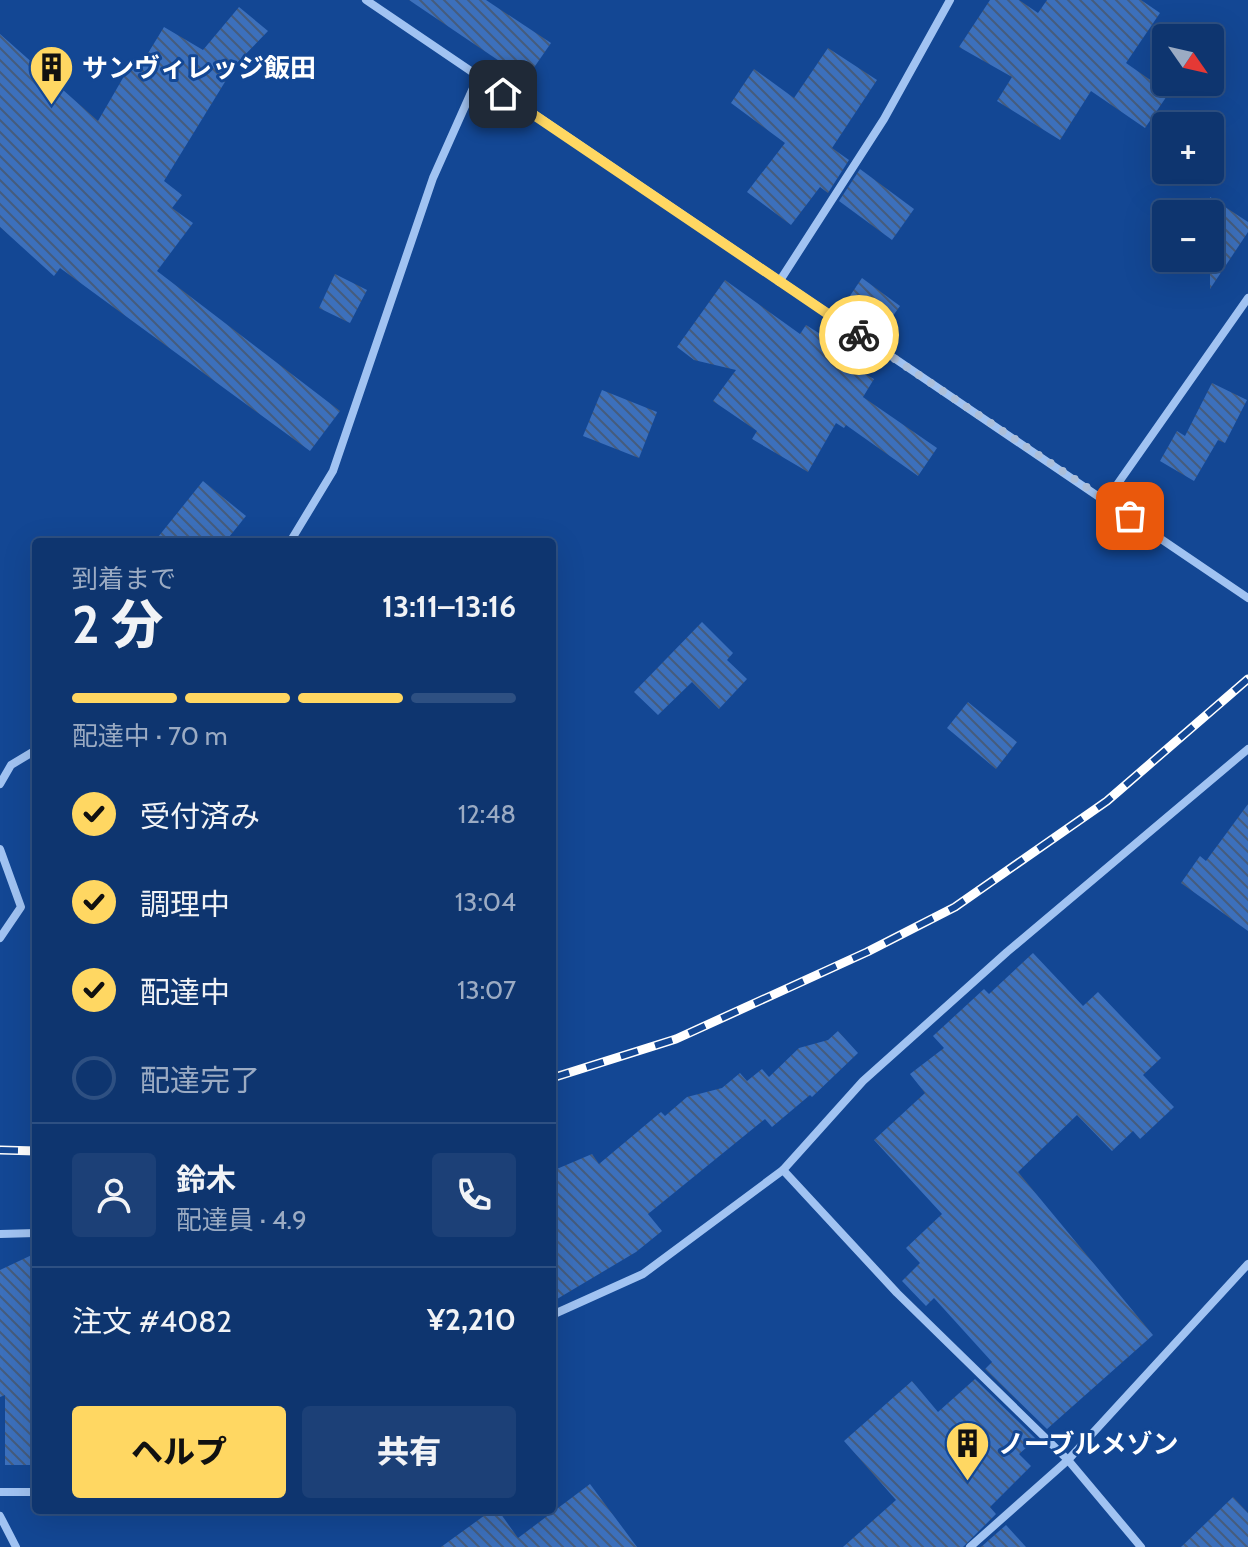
<!DOCTYPE html>
<html lang="ja">
<meta charset="utf-8">
<style>
body{margin:0;font-family:Cabin,"Noto Sans JP",sans-serif;background:#1c4077;color:#f1f3f6;height:100vh;display:flex;flex-direction:column;font-size:30px;white-space:nowrap}
*{box-sizing:border-box;margin:0}
p{font-size:26px;color:#9babc3}
.icon{flex:none;width:44px;height:44px;fill:none;stroke:currentColor;stroke-width:2;stroke-linecap:round;stroke-linejoin:round}
.map{position:relative;flex:1;overflow:hidden}
.sheet{position:absolute;left:32px;top:538px;width:524px;height:976px;display:flex;flex-direction:column;background:#0e356f;border-radius:8px;box-shadow:0 8px 32px #0002,0 0 0 2px #2e5082}
.sheet>*{flex:none}
.needle{width:52px;rotate:124deg}
.tools{position:absolute;left:1152px;top:24px;display:grid;gap:16px}
.tools a{display:grid;place-items:center;width:72px;height:72px;border-radius:8px;background:#0e356f;box-shadow:0 8px 32px #0002,0 0 0 2px #2e5082;font-size:40px}
.pin{position:absolute;display:grid;place-items:center;width:68px;height:68px;color:#fff;margin:-34px;border-radius:16px;box-shadow:0 4px 12px #0006}
.courier{position:absolute;display:grid;place-items:center;width:80px;height:80px;margin:-40px;border:6px solid #ffd762;border-radius:50%;background:#fff;color:#222;box-shadow:0 2px 10px #0007}
.headline em{font-style:normal;font-weight:800}
.headline div{display:flex;flex-direction:column-reverse}
.headline{display:flex;align-items:center;justify-content:space-between;height:136px;padding:0 40px}
h1{font-size:52px;font-weight:800;line-height:60px}
.bar{display:grid;grid-template-columns:repeat(4,1fr);gap:12px 8px;align-content:center;height:96px;padding:0 40px}
.bar i{height:10px;border-radius:6px;background:#2e5082}
.bar .on{background:#ffd762}
.bar p{grid-column:span 4}
.line{display:flex;align-items:center;gap:20px;padding:0 40px;border-top:2px solid #2e5082}
.line div{flex:1}
.round{display:grid;place-items:center;flex:none;width:84px;height:84px;border-radius:8px;background:#1c4077}
ol{padding:0 40px;list-style:none}
li{display:flex;align-items:center;gap:24px;height:88px}
li p{margin-inline-start:auto}
li .icon{padding:8px;border-radius:50%;background:#ffd762;color:#111;stroke-width:4}
li:last-child{color:#9babc3}
li i{width:44px;height:44px;border:4px solid #2e5082;border-radius:50%}
.cta{display:flex;gap:16px;margin-top:auto;padding:16px 40px}
.cta a{flex:1;height:92px;border-radius:8px;background:#ffd762;color:#111;font-size:32px;font-weight:800;line-height:92px;text-align:center}
.cta a+a{background:#1c4077;color:#f1f3f6}
.map>svg:first-child{display:block}
.building{fill:url(#building-back-hatch)}
.lines{fill:none;stroke-linecap:round;stroke-linejoin:round}
.street{stroke:#a1c3f2;stroke-width:8}
.rail-casing{stroke:#fff;stroke-width:9}
.rail{stroke:#134794;stroke-width:6;stroke-dasharray:18;stroke-linecap:butt}
.done{stroke:#acbfda;stroke-width:8;stroke-dasharray:0 14.4}
.route{stroke:#ffd762;stroke-width:10}
.labels{text-anchor:middle;dominant-baseline:central;stroke-width:6;stroke-linejoin:round;paint-order:stroke}
.poi-label{font-size:26px;font-weight:bold;fill:#fff;stroke:#134794;text-anchor:start}
</style>
<div class="map">
<svg width="1248" height="1547" viewBox="0 0 1248 1547">
<defs>
<pattern id="building-back-hatch" width="6" height="6" patternUnits="userSpaceOnUse" patternTransform="scale(2)"><rect width="6" height="6" fill="#3c70bc"/><path d="M-1 5l2 2M0 0l6 6M5-1l2 2" fill="none" stroke="#455c7e"/></pattern>
</defs>
<rect width="100%" height="100%" fill="#134794"/>
<g class="building">
<path d="M409,0H486L551,43L526,79Z"/>
<path d="M990,0H1019L1038,13L1047,0H1141L1160,13L1126,63L1169,93L1145,128L1091,91L1060,140L997,101L1012,77L959,47Z"/>
<path d="M239,7L268,31L236,64L164,181L182,195L172,208L193,223L157,271L340,411L310,451L60,268L54,276L0,227V34L98,121L134,59L142,63L164,27L203,50Z"/>
<path d="M828,48L877,80L832,148L849,160L828,193L820,187L791,225L747,192L785,143L731,103L754,69L794,98Z"/>
<path d="M860,169L914,209L892,240L839,201Z"/>
<path d="M1210,197L1248,222V232L1210,289Z"/>
<path d="M335,274L367,290L350,323L319,308Z"/>
<path d="M862,278L900,306L877,338L839,312Z"/>
<path d="M725,280L800,334L806,325L822,335L831,323L869,350L856,369L874,379L863,397L937,448L918,476L846,425L844,428L836,423L808,472L752,439L757,431L713,401L736,370L694,360L677,347Z"/>
<path d="M1212,383L1247,400L1225,443L1218,440L1194,481L1160,461L1177,431L1185,436Z"/>
<path d="M602,390L657,412L639,458L583,436Z"/>
<path d="M203,481L246,516L225,542H154Z"/>
<path d="M702,622L733,653L727,660L747,679L719,709L692,682L658,715L634,692Z"/>
<path d="M968,702L1017,742L996,769L947,728Z"/>
<path d="M1248,804V931L1181,883L1200,856L1206,861Z"/>
<path d="M1033,953L1083,1006L1098,992L1161,1058L1143,1075L1174,1107L1140,1139L1133,1131L1112,1151L1077,1115L1018,1172L1153,1335L1047,1429L985,1369L992,1362L934,1298L926,1306L902,1281L920,1263L906,1248L942,1214L874,1140L925,1093L910,1074L944,1048L933,1036L984,989L989,994Z"/>
<path d="M838,1031L858,1053L812,1097L810,1095L772,1127L765,1119L648,1214L662,1231L636,1252L552,1302V1171L592,1154L599,1164L661,1112L665,1116L687,1097L722,1088L740,1073L747,1081L762,1069L769,1077L799,1048L828,1040Z"/>
<path d="M36,1253V1465H5V1395L0,1397V1270Z"/>
<path d="M975,1379L1036,1439L1019,1454L1031,1466L990,1507L996,1514L963,1547H843L896,1500L844,1441L912,1381L938,1412Z"/>
<path d="M590,1484L637,1547H441L492,1510H498L518,1538Z"/>
<path d="M1233,1497L1248,1513V1547H1181Z"/>
<path d="M1006,1525L1026,1547H981Z"/>
</g>
<g class="lines">
<g class="street">
<path d="M366,0L1248,598"/>
<path d="M779,282L884,119L950,0"/>
<path d="M1107,499L1248,298"/>
<path d="M290,542L333,471L433,178L478,77"/>
<path d="M0,784L11,765L36,750"/>
<path d="M0,849L21,907L0,938"/>
<path d="M783,1170L897,1293L1068,1460L1141,1547"/>
<path d="M0,1234L36,1233"/>
<path d="M552,1315L643,1274L783,1170L863,1081L1007,952L1248,749"/>
<path d="M0,1492H36"/>
<path d="M0,1516L16,1547"/>
<path d="M970,1547L1068,1460L1248,1264"/>
</g>
<defs>
<g id="rail">
<path d="M552,1078L676,1039L867,952L955,907L1107,801L1248,679"/>
<path d="M0,1150L36,1151"/>
</g>
</defs>
<use href="#rail" class="rail-casing"/>
<use href="#rail" class="rail"/>
</g>
<g class="lines">
<path class="done" d="M859,335L1130,516"/>
<path class="route" d="M503,94L859,335"/>
</g>
<defs>
<symbol id="building-pin" viewBox="-11 -11 22 30"><path d="M0 17L-7.5 6A9.5 9.5 0 1 1 7.5 6Z" fill="#ffd762" stroke="#134794"/><path d="M-4-6H4V6H1V3H-1V6H-4ZM-2.5-4.3h1.7v1.8h-1.7ZM.8-4.3h1.7v1.8H.8ZM-2.5-1h1.7V.8h-1.7ZM.8-1h1.7V.8H.8Z" fill="#111"/></symbol>
</defs>
<g fill-rule="evenodd">
<use href="#building-pin" x="26" y="42" width="51" height="69"/>
<use href="#building-pin" x="942" y="1418" width="51" height="69"/>
</g>
<g class="labels">
<g class="poi-label">
<text x="82" y="68">サンヴィレッジ飯田</text>
<text x="998" y="1444">ノーブルメゾン</text>
</g>
</g>
</svg>
<div class="tools">
<a><svg class="needle" viewBox="-14 -14 28 28"><path d="M0-13l5 13h-10z" fill="#e53935"/><path d="M0 13l5-13h-10z" fill="#9babc3"/></svg></a>
<a>+</a>
<a>−</a>
</div>
<div class="pin" style="left:1130px;top:516px;background:#ea580c"><svg class="icon" aria-label="bag" viewBox="0 0 24 24"><path d="M5 8h14l-1 12H6zM9 8a3 3 0 0 1 6 0"/></svg></div>
<div class="pin" style="left:503px;top:94px;background:#1f2937"><svg class="icon" aria-label="home" viewBox="0 0 24 24"><path d="M3 11l9-7 9 7M6 9v11h12V9"/></svg></div>
<div class="courier" style="left:859px;top:335px"><svg class="icon" aria-label="bike" viewBox="0 0 24 24"><circle cx="6" cy="16" r="4"/><circle cx="18" cy="16" r="4"/><path d="M6 16l4-8h5l3 8M10 8l3 8H6M13 5h3"/></svg></div>
<section class="sheet">
<div class="headline"><div><h1>2 分</h1><p>到着まで</p></div><em>13:11–13:16</em></div>
<div class="bar"><i class="on"></i><i class="on"></i><i class="on"></i><i></i><p>配達中 · 70 m</p></div>
<ol>
<li><svg class="icon" aria-label="check" viewBox="0 0 24 24"><path d="M5 12l5 5 9-10"/></svg>受付済み<p>12:48</p></li>
<li><svg class="icon" aria-label="check" viewBox="0 0 24 24"><path d="M5 12l5 5 9-10"/></svg>調理中<p>13:04</p></li>
<li><svg class="icon" aria-label="check" viewBox="0 0 24 24"><path d="M5 12l5 5 9-10"/></svg>配達中<p>13:07</p></li>
<li><i></i>配達完了</li>
</ol>
<div class="line" style="height:144px"><a class="round"><svg class="icon" aria-label="person" viewBox="0 0 24 24"><circle cx="12" cy="8" r="4"/><path d="M4 21q1-7 8-7t8 7"/></svg></a><div><b>鈴木</b><p>配達員 · 4.9</p></div><a class="round"><svg class="icon" aria-label="phone" viewBox="0 0 24 24"><path d="M5 4h4l2 5-3 2q2 4 5 5l2-3 5 2v4C11 20 4 13 5 4z"/></svg></a></div>
<div class="line" style="height:104px"><div>注文 #4082</div><b>¥2,210</b></div>
<div class="cta"><a>ヘルプ</a><a>共有</a></div>
</section>
</div>
